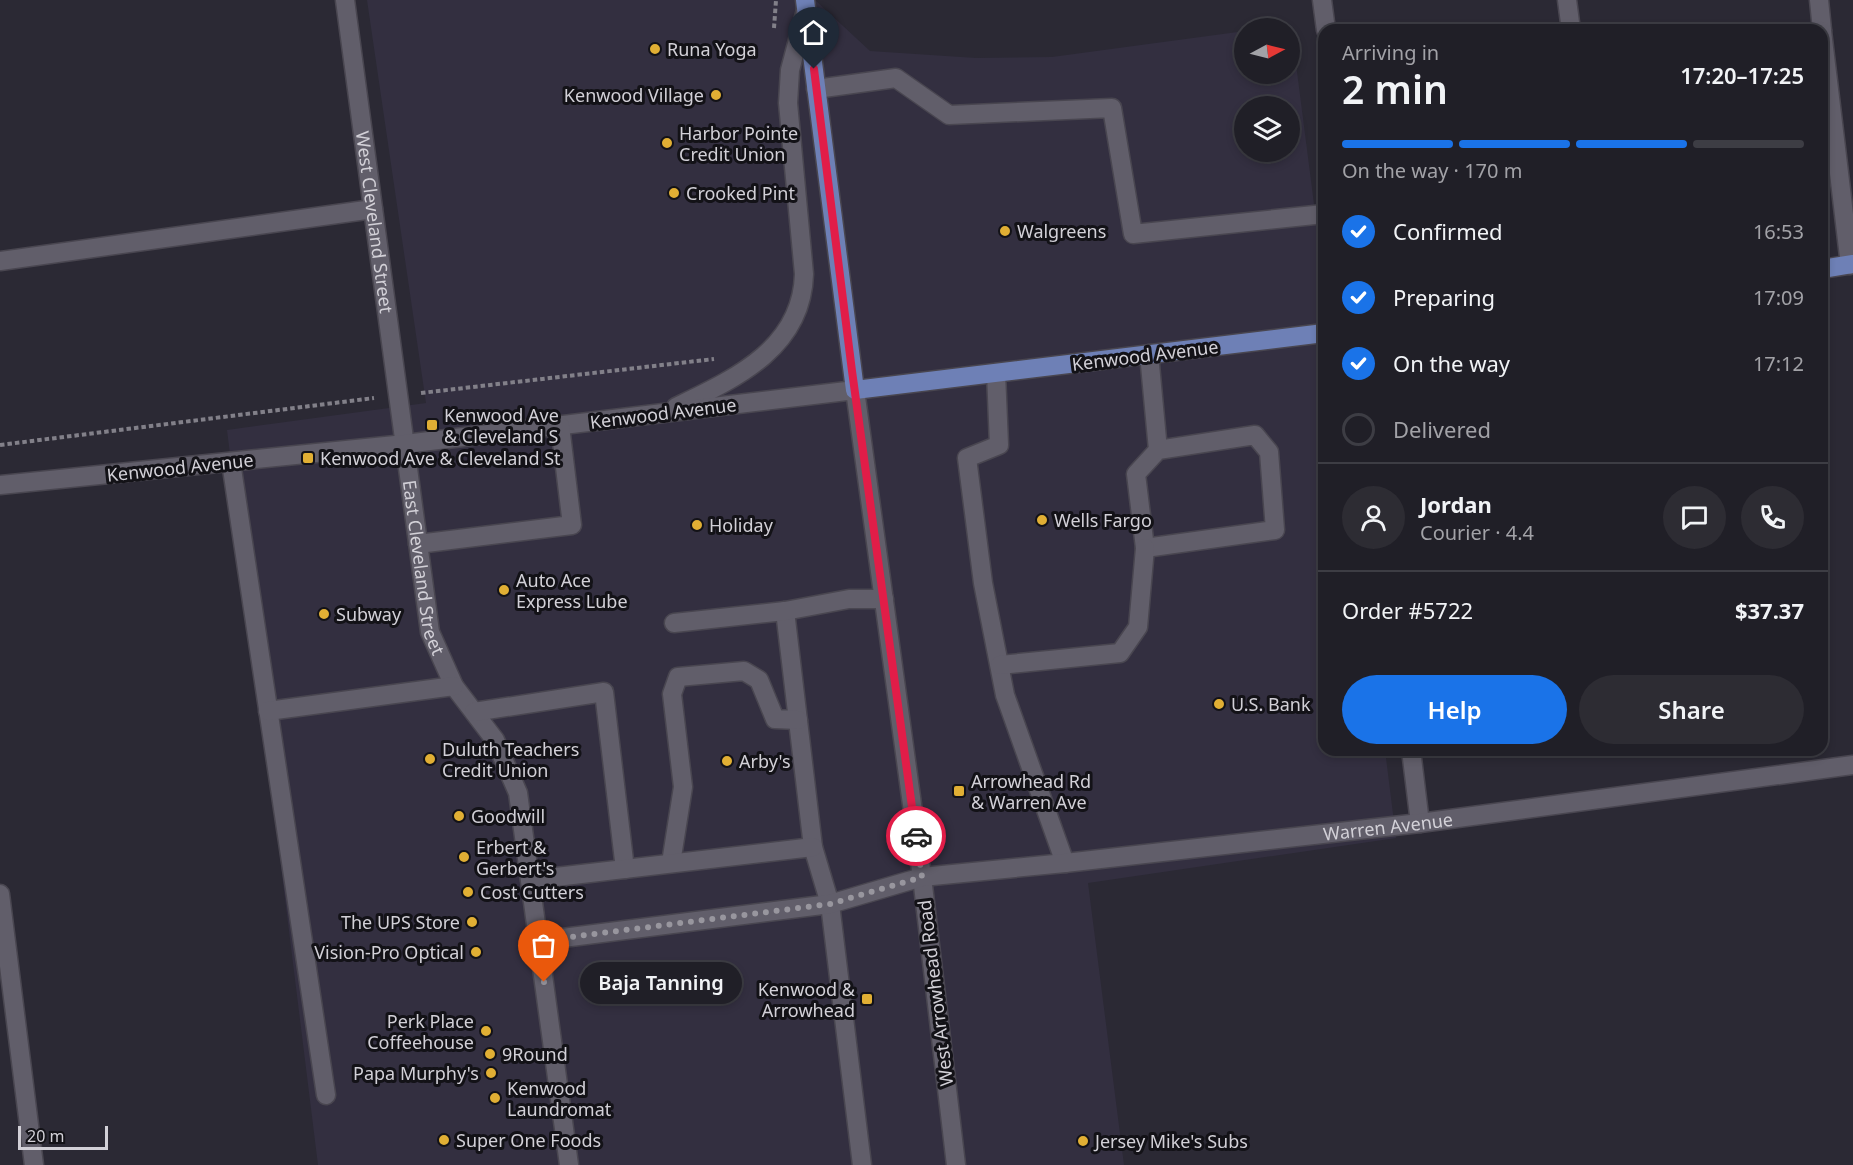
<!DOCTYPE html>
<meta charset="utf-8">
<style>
body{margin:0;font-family:"Noto Sans",sans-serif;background:#2d2c33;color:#f1f3f6;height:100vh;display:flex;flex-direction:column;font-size:22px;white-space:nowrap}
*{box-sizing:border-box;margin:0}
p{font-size:20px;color:#a2a2a7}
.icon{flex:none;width:33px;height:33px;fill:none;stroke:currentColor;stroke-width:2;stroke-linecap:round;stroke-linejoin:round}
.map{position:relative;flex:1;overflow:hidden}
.details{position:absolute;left:1318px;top:24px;width:510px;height:732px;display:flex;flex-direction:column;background:#201f27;border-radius:18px;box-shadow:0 3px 9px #0003,0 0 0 2px #3d3d44}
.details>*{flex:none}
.needle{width:39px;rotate:83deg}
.buttons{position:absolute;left:1234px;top:18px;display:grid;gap:12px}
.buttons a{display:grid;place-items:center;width:66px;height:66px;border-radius:50%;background:#201f27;box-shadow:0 3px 9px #0003,0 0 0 2px #3d3d44;font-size:30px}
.scale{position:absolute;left:18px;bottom:15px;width:90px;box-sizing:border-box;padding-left:6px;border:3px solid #d2d0d7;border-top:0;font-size:16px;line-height:21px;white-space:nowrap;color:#d2d0d7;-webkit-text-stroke:4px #131217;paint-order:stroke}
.pin{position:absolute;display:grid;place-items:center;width:51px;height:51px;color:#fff;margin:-62px -26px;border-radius:50% 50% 50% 0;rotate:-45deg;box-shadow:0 0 6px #0007}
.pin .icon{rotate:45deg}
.courier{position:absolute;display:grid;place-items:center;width:60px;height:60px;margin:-30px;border:4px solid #e11d48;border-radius:50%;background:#fff;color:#222;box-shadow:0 2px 8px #0007}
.bubble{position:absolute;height:42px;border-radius:21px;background:#201f27;box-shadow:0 3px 9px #0003,0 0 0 2px #3d3d44;font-size:20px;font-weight:600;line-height:42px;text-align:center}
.headline em{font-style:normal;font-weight:600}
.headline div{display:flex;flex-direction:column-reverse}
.headline{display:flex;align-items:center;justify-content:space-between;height:102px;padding:0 24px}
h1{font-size:39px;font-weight:600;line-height:45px}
.bar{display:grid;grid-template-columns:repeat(4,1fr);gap:9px 6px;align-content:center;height:72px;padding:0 24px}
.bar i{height:8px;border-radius:4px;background:#3d3d44}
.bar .selected{background:#1a73e8}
.bar p{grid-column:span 4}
.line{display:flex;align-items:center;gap:15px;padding:0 24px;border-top:2px solid #3d3d44}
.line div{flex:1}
.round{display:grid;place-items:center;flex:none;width:63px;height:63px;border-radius:32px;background:#2d2c33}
ol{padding:0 24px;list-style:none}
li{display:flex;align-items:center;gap:18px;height:66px}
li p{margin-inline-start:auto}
li .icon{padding:6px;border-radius:50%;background:#1a73e8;color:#fff;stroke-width:4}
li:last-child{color:#a2a2a7}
li i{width:33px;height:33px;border:3px solid #3d3d44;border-radius:50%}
.cta{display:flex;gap:12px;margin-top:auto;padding:12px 24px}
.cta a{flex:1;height:69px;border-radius:36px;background:#1a73e8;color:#fff;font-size:24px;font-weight:600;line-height:69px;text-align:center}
.cta a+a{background:#2d2c33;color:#f1f3f6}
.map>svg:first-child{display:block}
.built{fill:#332f40;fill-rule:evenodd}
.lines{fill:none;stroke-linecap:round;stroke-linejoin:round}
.minor-casing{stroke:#494650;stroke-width:21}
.major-casing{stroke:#494650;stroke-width:21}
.path{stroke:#828089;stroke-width:4;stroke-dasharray:4.5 3;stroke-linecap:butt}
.minor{stroke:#615e6a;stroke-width:18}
.major{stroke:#6e80b6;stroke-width:18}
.done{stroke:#98969e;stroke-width:6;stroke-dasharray:0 10.8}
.route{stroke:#e11d48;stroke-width:8}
.poi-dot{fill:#e1af34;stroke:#131217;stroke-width:2}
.labels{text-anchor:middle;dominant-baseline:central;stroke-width:6;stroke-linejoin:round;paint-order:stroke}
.poi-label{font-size:18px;fill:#d2d0d7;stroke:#131217;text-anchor:start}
.street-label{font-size:18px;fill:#d2d0d7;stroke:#131217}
</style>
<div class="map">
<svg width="1853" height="1165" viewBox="0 0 1853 1165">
<rect width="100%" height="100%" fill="#2b2934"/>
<path class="built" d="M367,0H815L870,51L976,58L1052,57L1245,31V74H1290V28H1268L1291,25L1324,282V750H1385L1396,838L1088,883L1124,1165H318L227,430L426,403ZM1245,106H1290V152H1245Z"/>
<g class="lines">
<defs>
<g id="minor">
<path id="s1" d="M345,0L430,632L454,686L495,740L518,793L569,1165"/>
<path d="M1322,0L1326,30"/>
<path d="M1567,0L1571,30"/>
<path d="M1819,0L1822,30"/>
<path d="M1822,31L1850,265"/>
<path d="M816,89L896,78L949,115L1112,108L1133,234L1324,214"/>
<path d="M0,261L373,209"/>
<path d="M1149,354L1158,450L1255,435L1269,452L1275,530L1145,548L1136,474L1158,450"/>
<path d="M996,373L999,445L967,458L983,583L1005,695L1065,863"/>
<path d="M676,407C734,379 802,349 804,274L788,103L790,70L806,10"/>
<path d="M231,462L326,1095"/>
<path d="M0,485L405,444L855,390L922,877L956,1165"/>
<path d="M418,544L572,525L560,426"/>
<path d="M785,611L813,847L830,904L862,1165"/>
<path d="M674,623L785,611L849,599H884"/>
<path d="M1000,665L1120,653L1138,627L1145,548"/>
<path d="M268,711L454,686"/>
<path d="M474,712L604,692L625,869"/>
<path d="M1411,750L1420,823"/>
<path d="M671,863L683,787L672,694L678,677L744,671L759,680L775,719L798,720"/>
<path d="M530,880L813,847"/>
<path d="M0,894L34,1165"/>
<path id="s2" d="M539,941L830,904L922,877L1065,863L1420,823L1853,765"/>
</g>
<g id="major">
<path d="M805,0L855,390L1324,333"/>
<path d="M1822,269L1853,264"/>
</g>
</defs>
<use href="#minor" class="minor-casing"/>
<use href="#major" class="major-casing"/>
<g class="path">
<path d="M774,28L776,0"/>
<path d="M421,393L714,359"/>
<path d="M0,445L374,398"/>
</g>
<use href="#minor" class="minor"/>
<use href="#major" class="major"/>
</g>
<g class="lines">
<path class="done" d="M544,982L539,941L830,904L922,877L916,836"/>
<path class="route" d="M814,69L852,371L916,836"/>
</g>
<g class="poi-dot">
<circle cx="655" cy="49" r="6"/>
<circle cx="716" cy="95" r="6"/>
<circle cx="667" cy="143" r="6"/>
<circle cx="674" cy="193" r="6"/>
<circle cx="1005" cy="231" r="6"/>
<rect x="426" y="419" width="12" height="12" rx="3"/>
<rect x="302" y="452" width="12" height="12" rx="3"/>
<circle cx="1042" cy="520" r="6"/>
<circle cx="697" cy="525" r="6"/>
<circle cx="504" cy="590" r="6"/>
<circle cx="324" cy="614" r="6"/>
<circle cx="1219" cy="704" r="6"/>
<circle cx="430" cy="759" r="6"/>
<circle cx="727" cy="761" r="6"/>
<rect x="953" y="785" width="12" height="12" rx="3"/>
<circle cx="459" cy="816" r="6"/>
<circle cx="464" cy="857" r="6"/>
<circle cx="468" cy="892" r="6"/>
<circle cx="472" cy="922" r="6"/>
<circle cx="476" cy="952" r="6"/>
<rect x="861" y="993" width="12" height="12" rx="3"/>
<circle cx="486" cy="1031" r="6"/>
<circle cx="490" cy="1054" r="6"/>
<circle cx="491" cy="1073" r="6"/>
<circle cx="495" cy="1098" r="6"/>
<circle cx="444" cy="1140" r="6"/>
<circle cx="1083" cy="1141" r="6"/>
</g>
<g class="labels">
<g class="poi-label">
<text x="667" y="49">Runa Yoga</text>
<text x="704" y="95" text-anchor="end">Kenwood Village</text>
<text x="679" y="133">Harbor Pointe<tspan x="679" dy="21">Credit Union</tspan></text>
<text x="686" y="193">Crooked Pint</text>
<text x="1017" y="231">Walgreens</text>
<text x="444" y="415">Kenwood Ave<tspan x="444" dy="21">&amp; Cleveland S</tspan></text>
<text x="320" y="458">Kenwood Ave &amp; Cleveland St</text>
<text x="1054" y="520">Wells Fargo</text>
<text x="709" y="525">Holiday</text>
<text x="516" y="580">Auto Ace<tspan x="516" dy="21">Express Lube</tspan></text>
<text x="336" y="614">Subway</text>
<text x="1231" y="704">U.S. Bank</text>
<text x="442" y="749">Duluth Teachers<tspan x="442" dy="21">Credit Union</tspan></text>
<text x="739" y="761">Arby's</text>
<text x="971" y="781">Arrowhead Rd<tspan x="971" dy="21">&amp; Warren Ave</tspan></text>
<text x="471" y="816">Goodwill</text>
<text x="476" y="847">Erbert &amp;<tspan x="476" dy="21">Gerbert's</tspan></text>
<text x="480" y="892">Cost Cutters</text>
<text x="460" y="922" text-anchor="end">The UPS Store</text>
<text x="464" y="952" text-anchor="end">Vision-Pro Optical</text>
<text x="855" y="989" text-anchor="end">Kenwood &amp;<tspan x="855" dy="21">Arrowhead</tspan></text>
<text x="474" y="1021" text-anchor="end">Perk Place<tspan x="474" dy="21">Coffeehouse</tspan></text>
<text x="502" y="1054">9Round</text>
<text x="479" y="1073" text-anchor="end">Papa Murphy's</text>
<text x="507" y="1088">Kenwood<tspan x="507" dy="21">Laundromat</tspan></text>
<text x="456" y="1140">Super One Foods</text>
<text x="1095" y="1141">Jersey Mike's Subs</text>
</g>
<g class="street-label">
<text stroke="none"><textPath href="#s1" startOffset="224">West Cleveland Street</textPath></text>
<text transform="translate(1145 355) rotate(-7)">Kenwood Avenue</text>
<text transform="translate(663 413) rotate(-7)">Kenwood Avenue</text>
<text transform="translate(180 467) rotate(-6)">Kenwood Avenue</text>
<text stroke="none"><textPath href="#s1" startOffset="573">East Cleveland Street</textPath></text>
<text stroke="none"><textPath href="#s2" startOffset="858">Warren Avenue</textPath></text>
<text transform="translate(935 993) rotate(-97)">West Arrowhead Road</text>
</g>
</g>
</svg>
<div class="buttons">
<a><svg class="needle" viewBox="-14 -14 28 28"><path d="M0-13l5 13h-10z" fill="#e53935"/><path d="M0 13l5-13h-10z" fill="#a2a2a7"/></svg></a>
<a><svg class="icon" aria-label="layers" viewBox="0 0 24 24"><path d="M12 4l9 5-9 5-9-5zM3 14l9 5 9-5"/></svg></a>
</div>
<div class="scale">20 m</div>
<div class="pin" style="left:544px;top:982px;background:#ea580c"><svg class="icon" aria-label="bag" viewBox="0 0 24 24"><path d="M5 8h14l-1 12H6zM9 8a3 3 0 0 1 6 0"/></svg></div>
<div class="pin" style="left:814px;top:69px;background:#1f2937"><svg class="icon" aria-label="home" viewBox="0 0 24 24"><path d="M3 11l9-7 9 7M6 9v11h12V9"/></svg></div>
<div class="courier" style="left:916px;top:836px"><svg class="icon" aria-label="car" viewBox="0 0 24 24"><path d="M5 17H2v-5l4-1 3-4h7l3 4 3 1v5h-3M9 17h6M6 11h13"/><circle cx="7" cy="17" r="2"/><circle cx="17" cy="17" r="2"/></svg></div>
<div class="bubble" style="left:580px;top:962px;width:162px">Baja Tanning</div>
<section class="details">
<div class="headline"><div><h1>2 min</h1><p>Arriving in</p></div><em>17:20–17:25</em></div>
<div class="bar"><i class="selected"></i><i class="selected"></i><i class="selected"></i><i></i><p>On the way · 170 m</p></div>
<ol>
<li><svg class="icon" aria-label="check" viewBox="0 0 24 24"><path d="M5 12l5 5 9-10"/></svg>Confirmed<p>16:53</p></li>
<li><svg class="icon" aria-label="check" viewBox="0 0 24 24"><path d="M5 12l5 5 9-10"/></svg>Preparing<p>17:09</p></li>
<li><svg class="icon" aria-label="check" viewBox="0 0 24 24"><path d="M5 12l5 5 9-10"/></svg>On the way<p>17:12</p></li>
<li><i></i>Delivered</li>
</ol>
<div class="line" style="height:108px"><a class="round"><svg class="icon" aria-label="person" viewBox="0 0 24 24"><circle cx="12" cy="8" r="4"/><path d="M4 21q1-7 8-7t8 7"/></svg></a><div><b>Jordan</b><p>Courier · 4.4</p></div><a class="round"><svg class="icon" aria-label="chat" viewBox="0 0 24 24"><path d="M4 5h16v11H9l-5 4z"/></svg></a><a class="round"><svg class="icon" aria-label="phone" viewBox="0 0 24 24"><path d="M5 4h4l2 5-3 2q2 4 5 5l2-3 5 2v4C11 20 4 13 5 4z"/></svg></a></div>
<div class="line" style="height:78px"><div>Order #5722</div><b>$37.37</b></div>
<div class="cta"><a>Help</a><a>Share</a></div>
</section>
</div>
